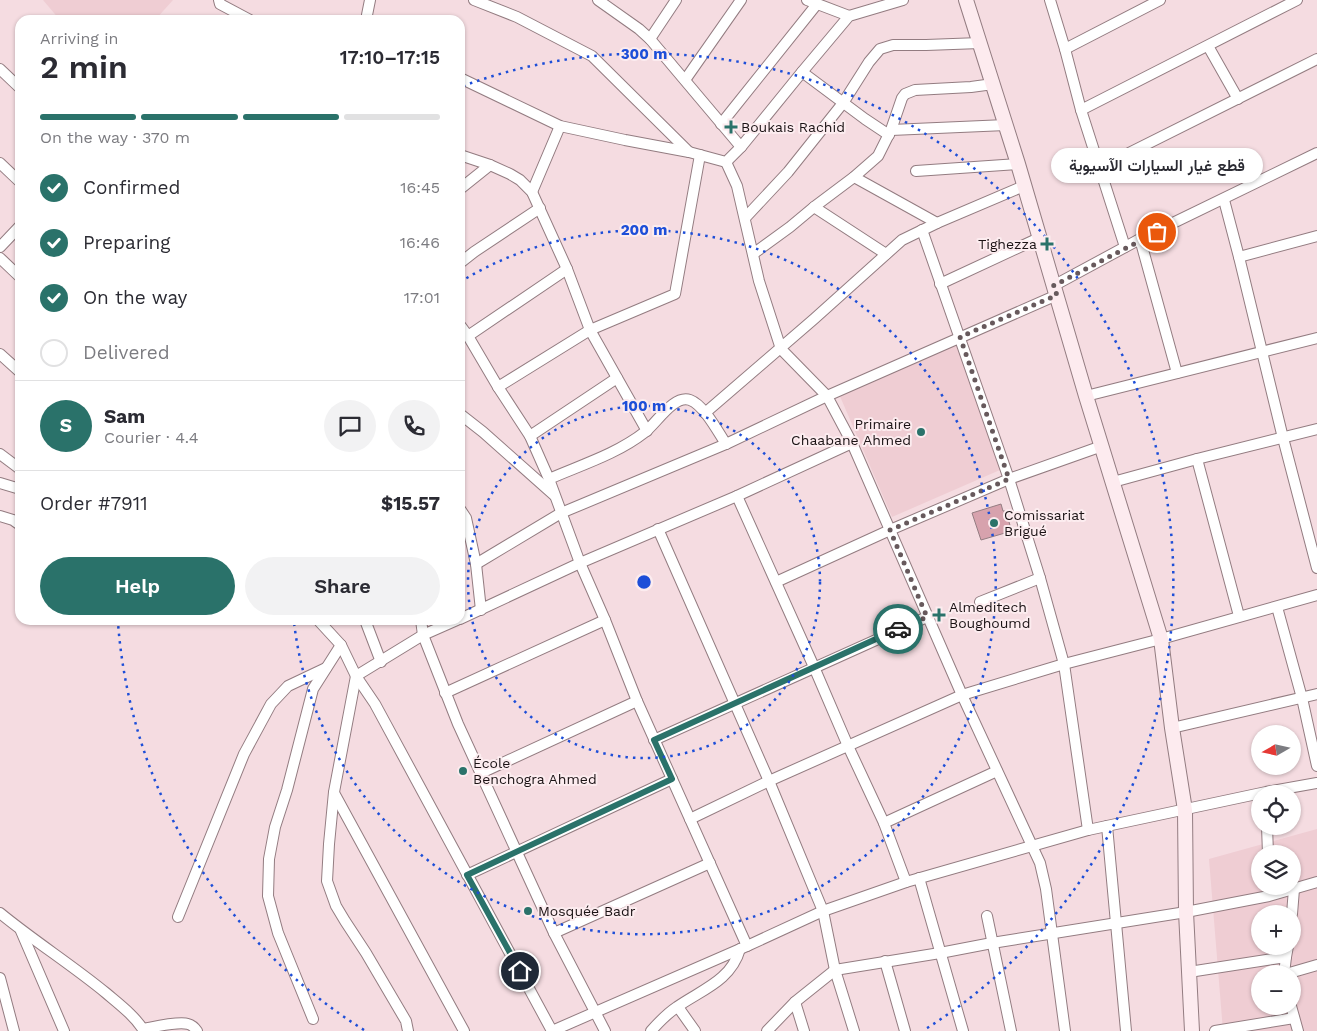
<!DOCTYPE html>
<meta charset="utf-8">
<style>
body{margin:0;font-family:"Work Sans",Vazirmatn,sans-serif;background:#f2f2f3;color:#2b2b33;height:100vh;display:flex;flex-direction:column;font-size:19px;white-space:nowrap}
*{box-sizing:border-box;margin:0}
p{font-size:16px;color:#7c7c81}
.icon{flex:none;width:28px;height:28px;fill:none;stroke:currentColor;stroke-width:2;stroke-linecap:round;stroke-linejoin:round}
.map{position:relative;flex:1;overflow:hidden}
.side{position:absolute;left:15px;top:15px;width:450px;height:610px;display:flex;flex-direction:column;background:#fff;border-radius:15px;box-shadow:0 1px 4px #0004}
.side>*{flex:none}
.needle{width:32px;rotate:261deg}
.controls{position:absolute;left:1251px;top:725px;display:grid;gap:10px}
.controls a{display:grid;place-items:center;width:50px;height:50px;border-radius:50%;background:#fff;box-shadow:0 1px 4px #0004;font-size:25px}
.pin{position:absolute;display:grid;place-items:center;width:42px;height:42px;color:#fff;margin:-21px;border:2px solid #fff;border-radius:50%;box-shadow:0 1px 5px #0007}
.courier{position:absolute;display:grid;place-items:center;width:50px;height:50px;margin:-25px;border:4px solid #2a726a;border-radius:50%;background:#fff;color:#222;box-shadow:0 1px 6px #0007}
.bubble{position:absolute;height:35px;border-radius:18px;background:#fff;box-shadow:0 1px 4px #0004;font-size:16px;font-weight:600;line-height:35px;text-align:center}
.overview em{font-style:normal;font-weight:600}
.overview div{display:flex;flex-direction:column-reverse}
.overview{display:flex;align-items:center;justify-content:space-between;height:85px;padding:0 25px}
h1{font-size:32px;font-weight:600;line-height:38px}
.bar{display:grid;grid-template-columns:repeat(4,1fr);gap:8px 5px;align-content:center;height:60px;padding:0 25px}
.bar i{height:6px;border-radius:4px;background:#e1e1e2}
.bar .on{background:#2a726a}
.bar p{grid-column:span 4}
.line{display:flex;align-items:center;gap:12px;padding:0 25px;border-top:1px solid #e1e1e2}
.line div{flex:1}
.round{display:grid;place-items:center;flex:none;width:52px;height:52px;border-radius:26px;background:#f2f2f3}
ol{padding:0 25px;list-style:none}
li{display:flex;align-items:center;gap:15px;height:55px}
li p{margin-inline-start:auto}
li .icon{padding:5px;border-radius:50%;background:#2a726a;color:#fff;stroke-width:4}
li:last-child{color:#7c7c81}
li i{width:28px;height:28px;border:2px solid #e1e1e2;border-radius:50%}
.cta{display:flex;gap:10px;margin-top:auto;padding:10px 25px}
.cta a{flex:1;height:58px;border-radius:30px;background:#2a726a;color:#fff;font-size:20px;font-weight:600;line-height:58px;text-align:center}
.cta a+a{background:#f2f2f3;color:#2b2b33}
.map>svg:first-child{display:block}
.built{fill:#efcdd3;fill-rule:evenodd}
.building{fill:#d7a2ad;stroke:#947d82}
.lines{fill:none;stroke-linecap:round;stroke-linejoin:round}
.street-casing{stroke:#937c81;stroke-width:12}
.secondary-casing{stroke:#937c81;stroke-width:16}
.street{stroke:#fff;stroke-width:10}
.secondary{stroke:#fdebef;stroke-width:14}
.done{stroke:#67595c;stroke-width:5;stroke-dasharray:0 9}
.route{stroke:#2a726a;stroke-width:6}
.ring{fill:none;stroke:#1d4ed8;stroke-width:2.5;stroke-dasharray:2.5 5}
.poi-dot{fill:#2a726a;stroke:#fcecef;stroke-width:2}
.labels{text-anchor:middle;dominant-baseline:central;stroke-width:4;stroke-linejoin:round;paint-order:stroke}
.poi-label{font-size:14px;fill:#1b1315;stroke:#fcecef;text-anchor:start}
.centre{fill:#1d4ed8;stroke:#fcecef;stroke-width:2.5}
.ring-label{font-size:15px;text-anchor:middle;font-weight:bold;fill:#1d4ed8;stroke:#fcecef;stroke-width:4;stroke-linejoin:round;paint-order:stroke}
</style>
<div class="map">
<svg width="1317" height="1031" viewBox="0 0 1317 1031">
<rect width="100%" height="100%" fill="#f5dce1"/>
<g class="built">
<path d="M43,0H173L155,20H60Z"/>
<path d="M956,338L1000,470L892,517L839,394Z"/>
<path d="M1317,829V1031H1223L1209,859ZM1260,854H1292V886H1260ZM1260,914H1292V946H1260ZM1260,974H1292V1006H1260Z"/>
</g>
<path class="building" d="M1001,504L1003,511H1006L1011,529L1005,531V533L981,540L972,513Z"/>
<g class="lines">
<defs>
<g id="street">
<path d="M219,0L220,4L250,20"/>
<path d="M474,0L517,17L592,56L689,152"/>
<path d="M598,0L639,29L650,39L741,147"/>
<path d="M807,0L849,16"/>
<path d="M1050,0L1065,49L1081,110L1125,247"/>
<path d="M368,20L367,15L370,0"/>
<path d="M650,39L676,0"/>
<path d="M1208,46L1238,99"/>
<path d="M1065,49L1160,0"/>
<path d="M0,69L20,88"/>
<path d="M802,72L865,119L889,135"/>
<path d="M460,78L560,126L625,140L689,152L726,162L741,147L802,72L849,16L903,0"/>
<path d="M685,80L741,0"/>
<path d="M1081,110L1297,0"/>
<path d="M721,124L817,4"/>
<path d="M891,130L1006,125"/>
<path d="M460,155L490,165L510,174L520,180L532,192L567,269L590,330L647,431"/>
<path d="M726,162L737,186L759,281L781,349L827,396L852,443L962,695L1040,863L1046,889L1065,1031"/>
<path d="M0,163L20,182"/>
<path d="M1099,168L1317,59"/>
<path d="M916,171L1018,164"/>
<path d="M854,177L937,223"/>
<path d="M460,189L490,165"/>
<path d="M532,192L560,126"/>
<path d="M1224,200L1239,257L1283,438L1317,568"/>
<path d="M814,207L886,254"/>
<path d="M745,218L788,172L843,103L869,62L880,49L893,45H926L980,43"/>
<path d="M922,230L1009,479L1040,578L1064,664L1088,830"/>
<path d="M1140,239L1177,373"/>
<path d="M0,247L20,226"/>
<path d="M753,254L790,227L814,207L854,177L878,156L891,130L902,98L905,94L915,90L971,87L993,84"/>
<path d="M1239,257L1317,236"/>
<path d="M0,258L20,277"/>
<path d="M460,263L474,252L540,208"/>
<path d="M940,284L1039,238"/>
<path d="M1053,286L1140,239L1317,153"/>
<path d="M460,325L468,336L498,387L530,436L549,479L580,563L605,620L637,701L747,946"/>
<path d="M468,336L567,269"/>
<path d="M0,354L20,372"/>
<path d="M498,387L590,330L675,294L700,155"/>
<path d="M1086,396L1317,338"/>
<path d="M705,413L814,319L902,240L937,223L1024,186"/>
<path d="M460,414L483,432L554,495"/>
<path d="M530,436L617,378"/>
<path d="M0,454L20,469"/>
<path d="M1197,459L1239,616"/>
<path d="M549,479C581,465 617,454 645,432C656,424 674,394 690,400C704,405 718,432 726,444"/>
<path d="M1113,482L1197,459L1317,429"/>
<path d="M0,483L20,489"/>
<path d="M737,496L814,667L848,746L884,823L906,882"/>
<path d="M460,509L466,518L476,564L481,610"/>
<path d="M0,516L13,520L20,525"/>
<path d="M658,529L769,781L823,911L835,970L854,1031"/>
<path d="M476,564L561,513L726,444L827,396L1057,295"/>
<path d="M776,582L890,530L1009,479L1102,446"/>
<path d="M980,602L1040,578"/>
<path d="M1277,607L1302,698L1317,766"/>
<path d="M460,619L580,563L737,496L852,443"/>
<path d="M318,620L341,645L356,676L375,704L552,1031"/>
<path d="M365,620L381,662"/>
<path d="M421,620L423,635L458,724L554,933L605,1031"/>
<path d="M445,693L605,620"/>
<path d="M1172,728L1317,694"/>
<path d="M654,740L927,617"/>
<path d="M481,773L637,701"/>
<path d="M334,793L464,1031"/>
<path d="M690,819L769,781L962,695L1064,664L1161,639L1317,595"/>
<path d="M884,823L997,771"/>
<path d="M1107,826L1126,1031"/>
<path d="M1267,826L1268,854"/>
<path d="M467,875L672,779"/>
<path d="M919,878L963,1031"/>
<path d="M0,913C34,941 72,965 106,993C119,1004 135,1016 144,1031"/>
<path d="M1292,914L1294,889"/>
<path d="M987,916L1011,1031"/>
<path d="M178,917L244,754L271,704L288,686L326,668"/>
<path d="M21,931L64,1031"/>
<path d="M554,933L710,863"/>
<path d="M1286,957L1288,946"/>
<path d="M885,961L905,1031"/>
<path d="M1189,972L1286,957L1284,974"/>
<path d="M1286,974L1317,965"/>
<path d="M0,978L14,1031"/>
<path d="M795,1002L804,1031"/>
<path d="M1291,1006L1298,1031"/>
<path d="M678,1007L695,1031"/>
<path d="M313,1019L278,933L268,896L269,859L275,827L287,790L313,689L341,645"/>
<path d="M143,1029C154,1027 178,1021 188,1024C192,1025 195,1028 197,1031"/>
<path d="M408,1031L406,1021L366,953L345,921L336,906L327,881L329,844L334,792L356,676L423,635L457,620"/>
<path d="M552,1031L747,946L823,911L906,882L1088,830L1266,792L1317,783"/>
<path d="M651,1031C659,1022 668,1013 677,1007C701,990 731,981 740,949"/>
<path d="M767,1031L795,1002L835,970L940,953L992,943L1186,912L1269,896L1317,882"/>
<path d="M1215,1031L1294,1018"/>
</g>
<path id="secondary" d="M966,0L1018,164L1086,396L1161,639L1172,728L1185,810L1186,912L1192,1031"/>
</defs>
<use href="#street" class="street-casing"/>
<use href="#secondary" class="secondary-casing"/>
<use href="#street" class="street"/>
<use href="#secondary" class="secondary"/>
</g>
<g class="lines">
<path class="done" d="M898,629L927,617L890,530L1009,479L960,337L1057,295L1053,286L1157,232"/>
<path class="route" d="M520,971L467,875L672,779L654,740L898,629"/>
</g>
<g class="ring">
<circle cx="644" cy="582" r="176"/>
<path d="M460 282A352 352 0 1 1 294 622"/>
<path d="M364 1030A528 528 0 0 1 118 623M463 86A528 528 0 0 1 924 1030"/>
</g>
<g class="poi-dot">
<path d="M728.5 119.5h5v5h5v5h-5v5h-5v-5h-5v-5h5z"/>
<path d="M1044.5 236.5h5v5h5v5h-5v5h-5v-5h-5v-5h5z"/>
<circle cx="921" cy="432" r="5"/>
<circle cx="994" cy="523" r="5"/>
<path d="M936.5 607.5h5v5h5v5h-5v5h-5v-5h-5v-5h5z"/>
<circle cx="463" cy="771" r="5"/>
<circle cx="528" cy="911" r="5"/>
</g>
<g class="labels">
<g class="poi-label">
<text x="741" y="127">Boukais Rachid</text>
<text x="1037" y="244" text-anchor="end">Tighezza</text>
<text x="911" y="424" text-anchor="end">Primaire<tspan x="911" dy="16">Chaabane Ahmed</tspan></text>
<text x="1004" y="515">Comissariat<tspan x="1004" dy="16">Brigué</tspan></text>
<text x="949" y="607">Almeditech<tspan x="949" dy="16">Boughoumd</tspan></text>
<text x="473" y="763">École<tspan x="473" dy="16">Benchogra Ahmed</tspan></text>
<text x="538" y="911">Mosquée Badr</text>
</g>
</g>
<circle cx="644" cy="582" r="8" class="centre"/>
<g class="ring-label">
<text x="644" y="59">300 m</text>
<text x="644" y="235">200 m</text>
<text x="644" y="411">100 m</text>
</g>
</svg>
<div class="controls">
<a><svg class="needle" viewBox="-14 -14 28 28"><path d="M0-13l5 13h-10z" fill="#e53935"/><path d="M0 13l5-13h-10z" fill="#7c7c81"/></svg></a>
<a><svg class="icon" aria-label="locate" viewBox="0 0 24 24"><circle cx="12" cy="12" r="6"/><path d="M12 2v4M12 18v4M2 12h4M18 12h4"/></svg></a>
<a><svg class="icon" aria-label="layers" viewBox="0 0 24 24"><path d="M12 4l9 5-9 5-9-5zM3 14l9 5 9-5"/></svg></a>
<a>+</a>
<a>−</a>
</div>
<div class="pin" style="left:1157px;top:232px;background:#ea580c"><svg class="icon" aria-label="bag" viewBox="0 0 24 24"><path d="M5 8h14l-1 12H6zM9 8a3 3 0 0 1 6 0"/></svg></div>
<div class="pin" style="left:520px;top:971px;background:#1f2937"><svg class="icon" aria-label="home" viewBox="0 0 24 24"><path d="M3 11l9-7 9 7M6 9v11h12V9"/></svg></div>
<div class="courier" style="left:898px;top:629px"><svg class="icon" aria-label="car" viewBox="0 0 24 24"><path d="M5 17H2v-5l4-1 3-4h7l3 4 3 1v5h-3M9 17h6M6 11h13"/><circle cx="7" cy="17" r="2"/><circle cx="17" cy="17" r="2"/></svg></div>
<div class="bubble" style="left:1051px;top:148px;width:212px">قطع غيار السيارات الآسيوية</div>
<section class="side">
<div class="overview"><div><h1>2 min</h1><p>Arriving in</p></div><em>17:10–17:15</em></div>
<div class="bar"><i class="on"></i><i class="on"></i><i class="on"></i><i></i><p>On the way · 370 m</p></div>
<ol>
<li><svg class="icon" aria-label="check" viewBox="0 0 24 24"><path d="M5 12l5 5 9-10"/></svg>Confirmed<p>16:45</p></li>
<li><svg class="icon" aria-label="check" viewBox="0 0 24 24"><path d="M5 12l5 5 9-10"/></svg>Preparing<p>16:46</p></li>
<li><svg class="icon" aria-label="check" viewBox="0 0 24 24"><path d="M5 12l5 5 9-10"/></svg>On the way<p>17:01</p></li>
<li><i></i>Delivered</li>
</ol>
<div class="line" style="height:90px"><b class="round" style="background:#2a726a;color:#fff">S</b><div><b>Sam</b><p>Courier · 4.4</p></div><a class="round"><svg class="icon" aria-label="chat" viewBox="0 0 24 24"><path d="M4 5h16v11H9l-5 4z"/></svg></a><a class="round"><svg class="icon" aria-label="phone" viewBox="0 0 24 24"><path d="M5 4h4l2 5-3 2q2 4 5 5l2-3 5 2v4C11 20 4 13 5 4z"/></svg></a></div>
<div class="line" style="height:65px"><div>Order #7911</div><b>$15.57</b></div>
<div class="cta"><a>Help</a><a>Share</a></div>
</section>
</div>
